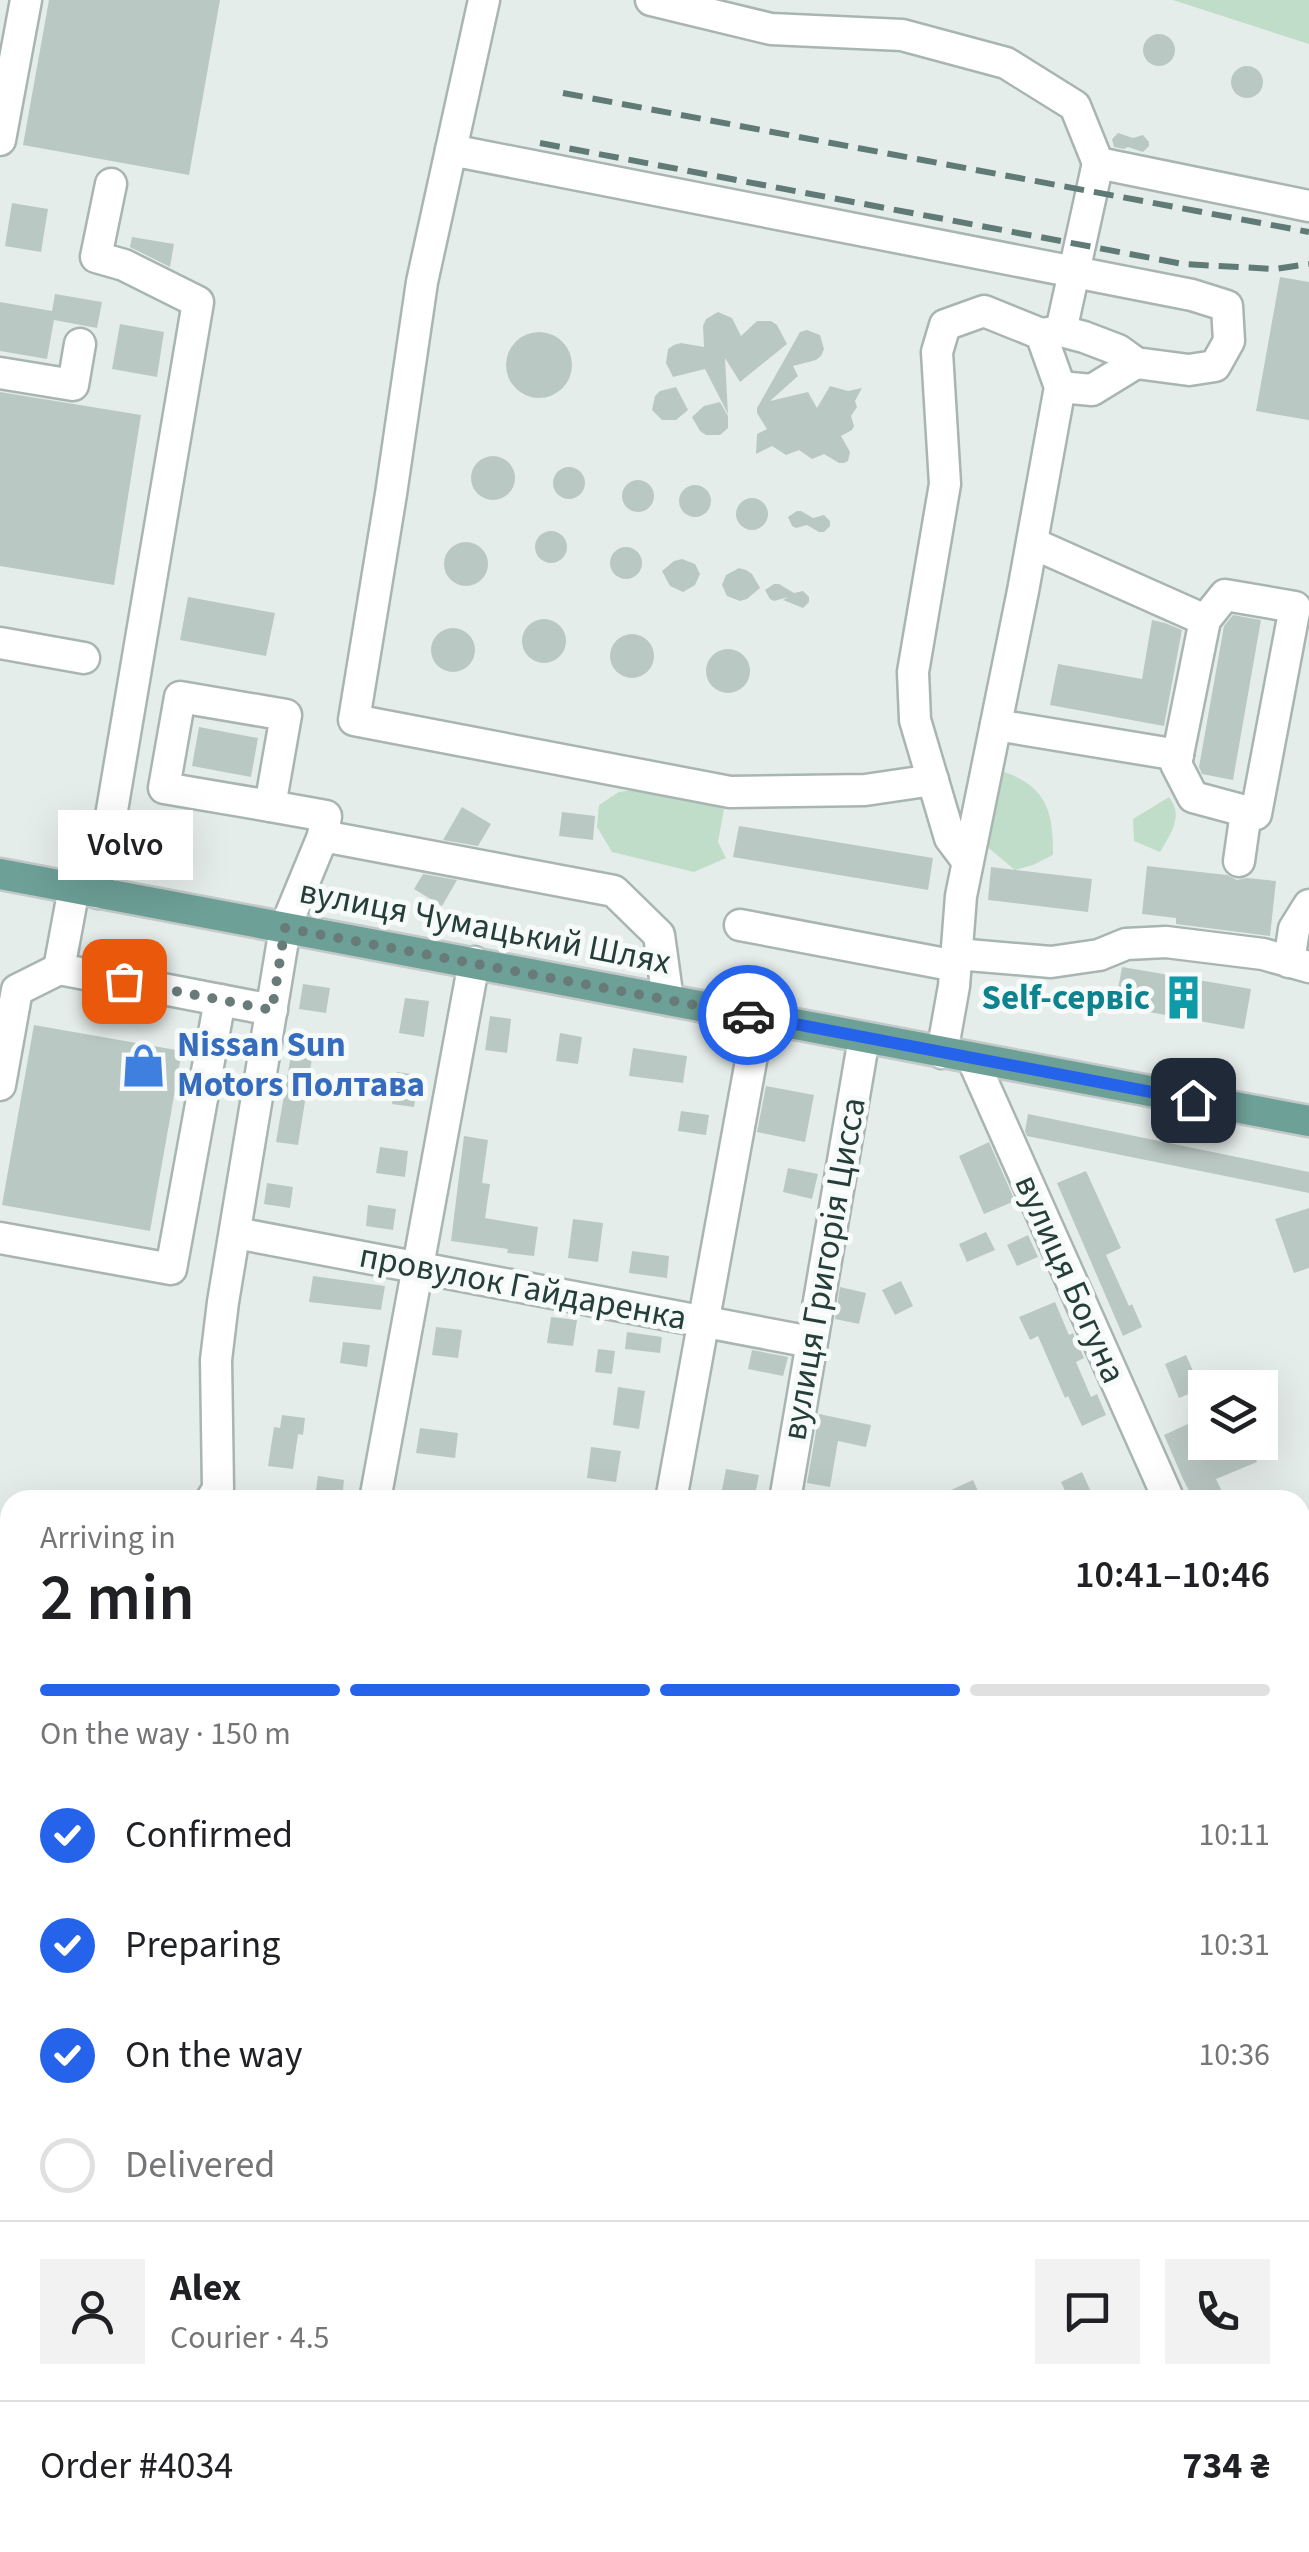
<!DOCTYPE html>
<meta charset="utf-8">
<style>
body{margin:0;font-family:"Source Sans 3",sans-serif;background:#f2f2f2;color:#202124;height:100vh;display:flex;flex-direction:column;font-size:38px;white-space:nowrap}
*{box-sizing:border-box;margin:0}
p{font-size:32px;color:#757577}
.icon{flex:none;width:55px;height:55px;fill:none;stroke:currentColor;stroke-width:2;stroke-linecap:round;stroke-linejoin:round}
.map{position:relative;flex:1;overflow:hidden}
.panel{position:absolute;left:0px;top:1490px;width:1310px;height:1062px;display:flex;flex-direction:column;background:#fff;border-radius:30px 30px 0 0;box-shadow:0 10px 40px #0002}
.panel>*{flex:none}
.fabs{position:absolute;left:1188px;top:1370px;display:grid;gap:20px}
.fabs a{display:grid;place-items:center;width:90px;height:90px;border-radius:0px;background:#fff;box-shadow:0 10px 40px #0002;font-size:50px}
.pin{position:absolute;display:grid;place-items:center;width:85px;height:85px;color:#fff;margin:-42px;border-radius:20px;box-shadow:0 5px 15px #0006}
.courier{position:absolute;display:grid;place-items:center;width:100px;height:100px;margin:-50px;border:8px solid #2563eb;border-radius:50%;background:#fff;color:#222;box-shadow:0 2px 12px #0007}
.bubble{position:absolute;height:70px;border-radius:0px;background:#fff;box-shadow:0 10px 40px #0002;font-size:32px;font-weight:600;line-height:70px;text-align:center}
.headline em{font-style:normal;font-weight:600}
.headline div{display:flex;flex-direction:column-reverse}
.headline{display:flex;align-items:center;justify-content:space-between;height:170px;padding:0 40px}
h1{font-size:65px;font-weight:600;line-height:75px}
.bar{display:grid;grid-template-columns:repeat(4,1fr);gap:15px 10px;align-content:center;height:120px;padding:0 40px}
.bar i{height:12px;border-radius:8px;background:#e0e0e0}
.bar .selected{background:#2563eb}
.bar p{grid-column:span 4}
.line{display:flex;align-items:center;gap:25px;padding:0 40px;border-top:2px solid #e0e0e0}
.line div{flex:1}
.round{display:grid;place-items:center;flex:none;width:105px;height:105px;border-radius:0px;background:#f2f2f2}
ol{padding:0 40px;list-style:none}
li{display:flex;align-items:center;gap:30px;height:110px}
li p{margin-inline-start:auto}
li .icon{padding:10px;border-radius:50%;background:#2563eb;color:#fff;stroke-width:4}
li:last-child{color:#757577}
li i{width:55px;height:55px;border:5px solid #e0e0e0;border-radius:50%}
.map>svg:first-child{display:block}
.green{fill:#c0ddca}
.building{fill:#bac8c4}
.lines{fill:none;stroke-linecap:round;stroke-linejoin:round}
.minor-casing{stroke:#a8b5b2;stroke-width:35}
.major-casing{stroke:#c2c9c8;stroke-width:35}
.minor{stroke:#fff;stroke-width:30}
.major{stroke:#6da097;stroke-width:30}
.rail{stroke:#607a75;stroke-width:6;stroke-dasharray:20 10;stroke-linecap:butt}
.done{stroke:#687b78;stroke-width:10;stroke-dasharray:0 18}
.route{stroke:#2563eb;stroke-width:12}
.labels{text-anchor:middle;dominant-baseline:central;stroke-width:10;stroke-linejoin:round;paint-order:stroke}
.street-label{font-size:35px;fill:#253e3a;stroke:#f6faf8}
.culture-label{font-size:35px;font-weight:bold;fill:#0d838f;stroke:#f6faf8;text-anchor:end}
.shop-label{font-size:35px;font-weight:bold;fill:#366cbe;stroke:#f6faf8;text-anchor:start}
</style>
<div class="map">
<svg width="1309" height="2552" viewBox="0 0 1309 2552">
<rect width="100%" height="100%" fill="#e5edea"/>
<g class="green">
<path d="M1173,0H1309V44Z"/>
<path d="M1002,771C1047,787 1053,811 1053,855L1033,865L1015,870L985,845L988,813Z"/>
<path d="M645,788L724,809L718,842L726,858L694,872L612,852L597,827L599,805L619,792Z"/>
<path d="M1169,797C1184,816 1171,833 1160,852L1134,841L1133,819Z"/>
<path d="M0,2313L10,2332V2542L113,2543L118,2552H0Z"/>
</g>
<g class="building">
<path d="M49,0H220L189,175L23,145Z"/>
<circle cx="1159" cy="50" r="16"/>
<circle cx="1247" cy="82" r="16"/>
<path d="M1118,133L1133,138L1143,135L1149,142V146L1143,152L1128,147L1124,149L1114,147L1112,139Z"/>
<path d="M12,203L48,209L41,252L5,246Z"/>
<path d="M132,237L174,244L170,267L130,247Z"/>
<path d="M1280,277L1309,282V420L1256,411Z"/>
<path d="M55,294L102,302L97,328L54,320L47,359L0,351V302L52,311Z"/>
<path d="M718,312L732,318L741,336L757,321H771L777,325L787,344L740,382L725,358L728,414L705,369L673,377L666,363L668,349L674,345L681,343L704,347L703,326L706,319Z"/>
<path d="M120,324L164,332L157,377L112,369Z"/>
<path d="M807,330L820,335L824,349L821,356L816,360L793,366L798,376L770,401L808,392L817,408L830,386L848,391L862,388L855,401L857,407L851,416L854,426L852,430L841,436L850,452L848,461L844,463H839L824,454L812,459L799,450L786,455L772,446L756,454L757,434L767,429L757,413V408L800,332Z"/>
<circle cx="539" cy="365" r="33"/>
<path d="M676,387L688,410L676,420H662L652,410L655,396L660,391Z"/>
<path d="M0,392L141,415L114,585L0,566Z"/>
<path d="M720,402L728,416V428L720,435H706L700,431L692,417L704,406Z"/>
<circle cx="493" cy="478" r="22"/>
<circle cx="569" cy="483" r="16"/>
<circle cx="638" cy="496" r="16"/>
<circle cx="695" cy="501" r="16"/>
<circle cx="752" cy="514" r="16"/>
<path d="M797,511H801L813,518L824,515L830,521V526L824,532H819L807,525L796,528L792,526L788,517Z"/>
<circle cx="551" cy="547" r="16"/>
<circle cx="466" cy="564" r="22"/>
<circle cx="626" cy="563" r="16"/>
<path d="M682,559L695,564L700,574L695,585L683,592L670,586L662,571L674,561Z"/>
<path d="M739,568L746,570L752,574L760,588L747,599L740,601L727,596L722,585L726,575Z"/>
<path d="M774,584H779L794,593L803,591L809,597V602L803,608L783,600L788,597L774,601L770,599L765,590Z"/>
<path d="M188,597L275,613L266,656L180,640Z"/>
<path d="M1233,615L1261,620L1233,780L1202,774L1199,767L1224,626Z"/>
<circle cx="544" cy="641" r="22"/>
<path d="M1152,620L1165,623L1182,630L1164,726L1050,705L1058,664L1142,679Z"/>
<circle cx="453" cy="650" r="22"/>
<circle cx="632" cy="656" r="22"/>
<circle cx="728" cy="671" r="22"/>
<path d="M199,727L258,738L251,777L192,766Z"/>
<path d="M462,807L491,824L478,846L443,840Z"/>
<path d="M562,812L595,816L593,840L559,836Z"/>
<path d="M739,826L933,858L928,890L733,857Z"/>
<path d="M1147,866L1227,875L1237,880L1247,878L1276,881L1270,936L1176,924V918L1142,914Z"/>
<path d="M991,867L1092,879L1088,912L988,900Z"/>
<path d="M423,874L457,880L442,906L414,889Z"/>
<path d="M1122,967L1251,989L1244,1029L1115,1006Z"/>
<path d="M303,984L330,988L326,1013L299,1009Z"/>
<path d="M405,998L429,1001L424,1037L399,1033Z"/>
<path d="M490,1016L511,1019L507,1053L485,1050Z"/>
<path d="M34,1025L182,1051L150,1231L2,1205Z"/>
<path d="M560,1033L582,1037L578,1064L556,1061Z"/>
<path d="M633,1048L687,1056L683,1083L629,1076Z"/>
<path d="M291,1055L312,1058L298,1145L276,1142Z"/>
<path d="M397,1072L419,1075L414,1107L392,1104Z"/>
<path d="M766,1086L814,1095L805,1142L757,1132Z"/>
<path d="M681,1111L709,1115L706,1135L678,1131Z"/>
<path d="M1028,1114L1309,1172V1193L1027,1136L1025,1131Z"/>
<path d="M464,1136L488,1140L482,1183L490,1184L485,1218L538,1227L534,1256L507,1253L508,1249L451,1241Z"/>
<path d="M989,1142L1015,1201L984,1214L959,1156Z"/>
<path d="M380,1147L408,1151L405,1177L376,1173Z"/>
<path d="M788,1168L818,1174L812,1199L783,1192Z"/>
<path d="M1086,1171L1121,1248L1106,1255L1129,1306L1132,1304L1142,1327L1123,1336L1057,1183Z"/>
<path d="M267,1183L293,1187L290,1208L264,1204Z"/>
<path d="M368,1205L396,1209L393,1230L366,1226Z"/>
<path d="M1309,1208V1268L1294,1273L1275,1219Z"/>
<path d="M573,1219L603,1223L598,1262L568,1258Z"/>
<path d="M986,1232L995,1250L967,1262L959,1244Z"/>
<path d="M1028,1235L1038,1257L1017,1266L1007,1245Z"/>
<path d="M632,1251L669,1256L667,1278L629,1273Z"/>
<path d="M313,1276L385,1286L381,1310L309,1302Z"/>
<path d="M901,1281L913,1306L895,1315L882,1290Z"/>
<path d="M840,1287L866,1293L859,1324L835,1319Z"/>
<path d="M1055,1302L1069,1335L1073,1333L1084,1358L1076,1362L1091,1397L1097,1394L1106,1415L1082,1426L1068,1396L1065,1398L1038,1336L1030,1340L1019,1317Z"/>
<path d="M551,1317L577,1320L573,1346L547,1343Z"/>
<path d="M436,1327L462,1330L458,1358L432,1355Z"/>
<path d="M627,1332L662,1337L660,1353L625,1349Z"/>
<path d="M343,1342L370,1345L367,1367L340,1363Z"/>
<path d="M598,1349L615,1351L612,1374L595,1372Z"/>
<path d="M752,1350L788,1357L783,1376L748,1369Z"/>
<path d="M1186,1355L1201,1389L1179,1398L1165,1364Z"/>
<path d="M618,1387L645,1391L639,1429L613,1425Z"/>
<path d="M819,1414L871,1425L866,1447L838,1441L830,1487L807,1483Z"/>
<path d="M282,1415L305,1418L303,1435L298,1434L293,1469L268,1466L274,1427L280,1428Z"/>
<path d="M1188,1424L1196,1442H1248L1257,1462L1216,1479L1226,1500H1194L1183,1479L1164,1435Z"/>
<path d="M420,1428L458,1433L455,1458L416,1453Z"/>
<path d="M591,1447L621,1451L616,1482L587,1478Z"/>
<path d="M726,1469L759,1475L754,1500H720Z"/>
<path d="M1082,1472L1091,1492L1069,1500L1061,1482Z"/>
<path d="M318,1476L344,1480L342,1500L315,1497Z"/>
<path d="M973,1480L982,1500H929Z"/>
</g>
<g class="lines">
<defs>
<g id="minor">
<path d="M651,0L771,29L902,35L1006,63L1075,106L1098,163"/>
<path d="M0,140L26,0"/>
<path d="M451,150L484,0"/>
<path d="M1061,331L1098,163L1309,206"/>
<path d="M0,373L73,385L80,344"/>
<path d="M1060,387L1092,390L1136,363"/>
<path d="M1032,543L1205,620L1225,595L1295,607L1256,814L1193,797L1176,764L1205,620"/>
<path d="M0,643L84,658"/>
<path d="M180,697L286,715L270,806L164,788Z"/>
<path d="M996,725L1178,755"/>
<path d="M933,780L865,790L730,792L354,720L391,494L422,282L451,150L1192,295L1227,306L1229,341L1215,366L1189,370L1136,363L1118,350L1084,337L1061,331L1041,334"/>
<path d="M270,806L326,816L323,836"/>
<path d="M1239,861L1246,812"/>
<path d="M74,888L59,969L272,1010"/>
<path d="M98,893L198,302L124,265L96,257L111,184"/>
<path d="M740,925L956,966"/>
<path d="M956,954L1051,962L1099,955L1126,944L1166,942L1263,954L1309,967"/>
<path d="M1289,962L1294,929L1309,905"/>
<path d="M942,1053L954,986L961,896L1023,591L1060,387L1041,334L984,311L945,325L937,352L945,484L913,672L915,720L950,838L968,862"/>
<path d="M972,1058L1169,1500"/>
<path d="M0,1085L17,990L59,969"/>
<path d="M236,1233L811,1342"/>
<path d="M0,1238L171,1269L220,1000"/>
<path d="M211,1500L218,1489L216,1360L223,1302L285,928L323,836L614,891L659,935L668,1000"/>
<path d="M375,1500L474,962"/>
<path d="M671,1500L759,1017"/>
<path d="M785,1500L864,1038"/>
<path d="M0,1624L10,1618"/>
<path d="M1300,1643L1309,1639"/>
<path d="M1300,1793L1309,1813"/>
<path d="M0,1919L10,1937"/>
<path d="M1300,2514L1309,2534"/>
<path d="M305,2542L309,2552"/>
<path d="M492,2542L496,2552"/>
<path d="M1000,2542L1004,2552"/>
</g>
<path id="major" d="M0,874L1309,1121"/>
</defs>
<use href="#minor" class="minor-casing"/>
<use href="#major" class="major-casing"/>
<use href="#minor" class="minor"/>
<use href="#major" class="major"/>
<g class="rail">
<path d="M563,93L1309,232"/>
<path d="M540,143L1183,264L1275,269L1309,264"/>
</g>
</g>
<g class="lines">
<path class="done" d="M124,981L272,1010L285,928L748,1015"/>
<path class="route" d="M748,1015L1193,1100"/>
</g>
<defs>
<symbol id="building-bare" viewBox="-9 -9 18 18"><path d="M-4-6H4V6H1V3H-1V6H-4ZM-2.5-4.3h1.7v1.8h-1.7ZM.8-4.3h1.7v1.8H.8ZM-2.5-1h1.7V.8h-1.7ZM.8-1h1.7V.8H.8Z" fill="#0f9aa8" stroke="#f6faf8" stroke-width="2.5" paint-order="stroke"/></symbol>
<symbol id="shop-bare" viewBox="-9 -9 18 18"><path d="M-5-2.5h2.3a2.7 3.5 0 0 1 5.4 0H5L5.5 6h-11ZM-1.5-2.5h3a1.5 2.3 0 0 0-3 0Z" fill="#3f7fe0" stroke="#f6faf8" stroke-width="2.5" paint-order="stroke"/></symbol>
</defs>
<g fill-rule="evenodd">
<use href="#building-bare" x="1152" y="966" width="63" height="63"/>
<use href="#shop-bare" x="112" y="1034" width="63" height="63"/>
</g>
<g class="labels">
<g class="street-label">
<text transform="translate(485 927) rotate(11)">вулиця Чумацький Шлях</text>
<text transform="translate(824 1269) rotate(-80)">вулиця Григорія Цисса</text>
<text transform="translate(1070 1279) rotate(66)">вулиця Богуна</text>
<text transform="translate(523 1287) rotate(11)">провулок Гайдаренка</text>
</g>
<g class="culture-label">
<text x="1150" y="998">Self-сервіс</text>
</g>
<g class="shop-label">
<text x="177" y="1045">Nissan Sun<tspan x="177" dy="40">Motors Полтава</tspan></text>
</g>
</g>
</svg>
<div class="fabs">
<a><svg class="icon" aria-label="layers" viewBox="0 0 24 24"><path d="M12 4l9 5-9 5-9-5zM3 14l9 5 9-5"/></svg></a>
</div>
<div class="pin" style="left:124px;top:981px;background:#ea580c"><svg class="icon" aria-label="bag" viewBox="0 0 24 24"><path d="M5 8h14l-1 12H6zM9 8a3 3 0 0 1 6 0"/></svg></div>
<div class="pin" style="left:1193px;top:1100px;background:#1f2937"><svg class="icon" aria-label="home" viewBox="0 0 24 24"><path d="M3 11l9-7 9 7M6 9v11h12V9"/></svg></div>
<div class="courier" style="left:748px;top:1015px"><svg class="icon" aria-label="car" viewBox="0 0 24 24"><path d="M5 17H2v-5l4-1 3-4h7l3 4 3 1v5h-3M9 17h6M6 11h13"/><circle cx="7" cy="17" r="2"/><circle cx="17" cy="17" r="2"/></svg></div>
<div class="bubble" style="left:58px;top:810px;width:135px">Volvo</div>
<section class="panel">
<div class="headline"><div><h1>2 min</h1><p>Arriving in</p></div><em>10:41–10:46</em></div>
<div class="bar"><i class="selected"></i><i class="selected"></i><i class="selected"></i><i></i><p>On the way · 150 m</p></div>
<ol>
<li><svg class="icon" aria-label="check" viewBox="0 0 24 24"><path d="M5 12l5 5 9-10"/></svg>Confirmed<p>10:11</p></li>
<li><svg class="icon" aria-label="check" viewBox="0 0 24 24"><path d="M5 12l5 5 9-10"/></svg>Preparing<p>10:31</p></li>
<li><svg class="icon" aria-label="check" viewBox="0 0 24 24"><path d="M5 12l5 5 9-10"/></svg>On the way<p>10:36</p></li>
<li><i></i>Delivered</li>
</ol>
<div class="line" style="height:180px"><a class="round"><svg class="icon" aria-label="person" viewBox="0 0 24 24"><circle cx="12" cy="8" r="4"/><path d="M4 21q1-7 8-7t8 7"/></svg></a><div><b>Alex</b><p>Courier · 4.5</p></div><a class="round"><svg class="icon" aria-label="chat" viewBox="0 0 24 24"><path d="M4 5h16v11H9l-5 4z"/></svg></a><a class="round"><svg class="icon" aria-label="phone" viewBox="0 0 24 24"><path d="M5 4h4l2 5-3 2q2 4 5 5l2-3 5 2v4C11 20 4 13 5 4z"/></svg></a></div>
<div class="line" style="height:130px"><div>Order #4034</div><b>734 ₴</b></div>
</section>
</div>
